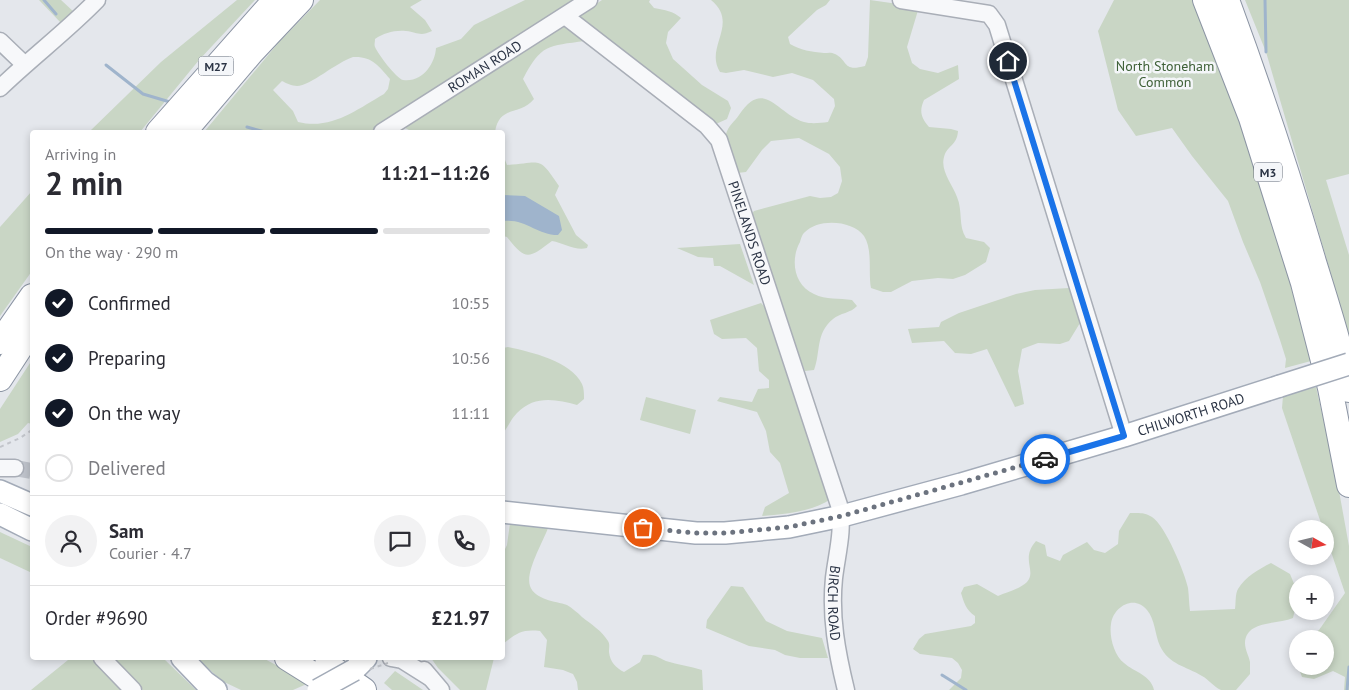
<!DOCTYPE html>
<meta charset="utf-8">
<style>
body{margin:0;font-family:"PT Sans",sans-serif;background:#f2f2f3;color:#2b2b33;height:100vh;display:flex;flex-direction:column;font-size:19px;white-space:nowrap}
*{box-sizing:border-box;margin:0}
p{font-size:16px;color:#7c7c81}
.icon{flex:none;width:28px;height:28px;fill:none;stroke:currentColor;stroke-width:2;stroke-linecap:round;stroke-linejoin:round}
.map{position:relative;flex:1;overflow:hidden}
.side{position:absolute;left:30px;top:130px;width:475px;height:530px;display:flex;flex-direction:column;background:#fff;border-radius:5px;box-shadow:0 2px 8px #0003}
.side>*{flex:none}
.needle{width:32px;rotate:98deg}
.buttons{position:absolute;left:1289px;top:520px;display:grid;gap:10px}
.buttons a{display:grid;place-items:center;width:45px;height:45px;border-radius:50%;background:#fff;box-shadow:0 2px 8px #0003;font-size:25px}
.pin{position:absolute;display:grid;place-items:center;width:42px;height:42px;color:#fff;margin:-21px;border:2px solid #fff;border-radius:50%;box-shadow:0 1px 5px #0007}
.courier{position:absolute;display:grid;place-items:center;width:50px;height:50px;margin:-25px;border:4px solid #1a73e8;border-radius:50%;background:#fff;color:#222;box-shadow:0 1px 6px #0007}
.summary em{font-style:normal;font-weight:700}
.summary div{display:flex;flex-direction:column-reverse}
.summary{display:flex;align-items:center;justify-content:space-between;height:85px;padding:0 15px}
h1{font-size:32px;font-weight:700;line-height:38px}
.bar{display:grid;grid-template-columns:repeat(4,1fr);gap:8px 5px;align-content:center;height:60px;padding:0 15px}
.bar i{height:6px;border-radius:4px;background:#e1e1e2}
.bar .selected{background:#111827}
.bar p{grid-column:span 4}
.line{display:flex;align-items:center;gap:12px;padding:0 15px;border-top:1px solid #e1e1e2}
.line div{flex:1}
.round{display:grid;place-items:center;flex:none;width:52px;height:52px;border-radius:26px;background:#f2f2f3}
ol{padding:0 15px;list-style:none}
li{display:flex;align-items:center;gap:15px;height:55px}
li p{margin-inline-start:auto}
li .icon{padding:5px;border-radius:50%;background:#111827;color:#fff;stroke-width:4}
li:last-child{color:#7c7c81}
li i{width:28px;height:28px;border:2px solid #e1e1e2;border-radius:50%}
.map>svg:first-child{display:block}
.green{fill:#c9d6c5;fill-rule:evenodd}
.water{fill:#9fb4cc}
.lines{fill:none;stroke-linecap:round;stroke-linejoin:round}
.stream{stroke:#9fb4cc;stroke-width:3}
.minor-tunnel{stroke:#bfc3cb;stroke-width:16;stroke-dasharray:16 8;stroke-linecap:butt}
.minor-casing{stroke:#a9aeb7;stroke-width:19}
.major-casing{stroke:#a3abb8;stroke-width:24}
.highway-casing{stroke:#8b94a3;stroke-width:26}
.path{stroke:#c2c5cb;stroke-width:2;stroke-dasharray:4 4;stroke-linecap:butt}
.minor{stroke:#f7f8fa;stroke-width:16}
.major{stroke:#fff;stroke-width:21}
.highway{stroke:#fff;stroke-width:24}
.major-bridge-casing{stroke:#a3abb8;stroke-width:24;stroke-linecap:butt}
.path-bridge{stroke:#c2c5cb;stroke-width:2;stroke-dasharray:4 4;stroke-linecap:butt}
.major-bridge{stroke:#fff;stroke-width:21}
.done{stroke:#6c737f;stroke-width:5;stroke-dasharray:0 9}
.route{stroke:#1a73e8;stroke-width:6}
.labels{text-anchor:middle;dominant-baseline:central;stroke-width:5;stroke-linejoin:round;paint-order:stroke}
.shield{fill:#f4f6f9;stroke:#676e7b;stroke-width:1}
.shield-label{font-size:12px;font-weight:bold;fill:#2b3445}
.park-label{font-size:14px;fill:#3f6138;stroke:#f4f6f9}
.street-label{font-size:14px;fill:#2b3445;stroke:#f4f6f9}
</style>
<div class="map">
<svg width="1349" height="690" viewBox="0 0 1349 690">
<rect width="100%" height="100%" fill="#e4e7ec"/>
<g class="green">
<path d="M39,0H61L75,13L62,24Z"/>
<path d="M237,0H255L199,60L140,132H89L161,62Z"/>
<path d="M320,0H422L410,7L425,20L432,31C420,37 417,32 406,31C394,30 384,33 375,39C375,43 374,44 375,47C378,54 396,78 403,80C422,83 435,64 436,48L461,39L474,25L525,0H577L558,13L585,41C548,46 541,44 523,79L534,99C520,116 499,105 495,132H413L405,128L396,132H204L279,42ZM353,57C372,56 379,66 390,79L388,89L384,94C356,110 332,130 298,122L293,111L273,90L282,81C286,83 292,86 297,86C310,86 337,62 353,57Z"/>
<path d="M602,0H650L649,2L654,8C665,10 673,11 681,18L668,32L666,43L673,59L702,85L728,101L731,108L727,119L716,124L578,16Z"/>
<path d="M711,0H830L826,5L817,10L788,37L790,44C800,50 812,52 824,53C828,53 831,52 835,54C849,61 842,72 865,66L868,57L870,0L919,7L907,47L912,63L920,69L938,73L958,65L959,79L924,100C919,111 921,118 929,127L951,129L958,131C957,146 947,145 944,157C940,171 953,185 957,197C963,211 958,226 966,238L984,242L990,248L986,262L965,275L953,279L938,278L912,281L891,292H883L871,288C868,273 873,250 864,236C853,220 818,218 805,232C802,234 801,239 800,242C790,260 794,285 814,294C826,300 839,298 852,300L857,306C851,313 840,313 833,319C815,334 821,352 814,370L805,371L777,299L751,215L754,211L810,196L820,198L831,197L838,193L842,181L840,167L829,154L799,138L771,141L762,150L746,172L737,173L726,134C728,126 735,121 739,115C764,77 777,114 804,122C811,124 820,123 828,122L835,106L834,99L813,80L792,73L773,77L744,70L726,73L720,72C704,47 740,24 711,0Z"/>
<path d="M1114,0H1194L1240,118L1290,283L1311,361L1285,368L1286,359L1280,340L1260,282L1243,242L1228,201L1192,156L1172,128L1136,136L1118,110L1098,31Z"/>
<path d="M1245,0H1349V174L1326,180L1349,255V336L1266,52Z"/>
<path d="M502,152L507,165C542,163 538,155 559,186L555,195L576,235L588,245L587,248C575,251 564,243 552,241C528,259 526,261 507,237L503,236Z"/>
<path d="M32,191V271L0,316V227Z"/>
<path d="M740,244L754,285L720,266H714L713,258L698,257L677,248Z"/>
<path d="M1069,288L1080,323L1069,341L1060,344L1038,343L1022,349L1018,371L1024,404L1015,407L987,349L971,354L955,353L944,341L912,343L908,329L939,327L941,322L959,313L1016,294L1035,290Z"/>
<path d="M761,303L766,308L831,499C812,512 784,514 762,516L765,507L789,493L780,463L770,452L766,431L757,412L717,401L720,397L752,402L758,389L769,388V380L759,371L757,348L746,338L722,339L714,334L710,320Z"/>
<path d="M508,347C531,352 571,361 582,384C584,388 584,394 584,399L577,405C556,399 534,395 517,413C511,419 508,427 503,433V348Z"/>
<path d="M32,360V424L28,423L18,434L0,442V409Z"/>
<path d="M1316,387L1337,480L1349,546V690H1344L1345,677L1333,671L1314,679L1302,677L1298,666H1325V639H1307L1319,630L1345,593L1325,534V529H1323L1282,408L1283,396Z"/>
<path d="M646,397L696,410L690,434L640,420Z"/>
<path d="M1130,513C1138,513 1145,512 1152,517C1165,525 1185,573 1188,588C1189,596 1189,604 1190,611L1235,609C1236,603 1235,594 1238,589C1245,577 1259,569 1271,563L1290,574L1297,591V600L1293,618C1277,625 1246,620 1245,643C1245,650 1249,656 1250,662C1250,666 1250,671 1250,674L1236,690C1232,690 1225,690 1221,690C1214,687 1208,679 1202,676C1186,666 1169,665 1160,646C1155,635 1155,619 1147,610C1134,594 1113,607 1111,624C1109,636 1114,655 1124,663C1134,672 1151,675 1154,690H949L961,678L962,670L958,663L952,658L920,654L913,649L919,639L925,634L971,626L975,623V616C966,610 964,603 961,593L964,587L977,584L998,596C1007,592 1020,589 1027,582C1037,571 1020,559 1036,541L1045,545L1047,556L1060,561L1063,555L1087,542L1094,550L1105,553L1118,544L1119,531Z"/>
<path d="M510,523L548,528C543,542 525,572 530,586C535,600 555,601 567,605C572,608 578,613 582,617C591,624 602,631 608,641C610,644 609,647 609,652C610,662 616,668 624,672L640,662L643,655C655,654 657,657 666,661C678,665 690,666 702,670L703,690H578L577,682L573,674L563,670L544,667L547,640L540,631C522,629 517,633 503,644V621L504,619L505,598L503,592V553L507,545Z"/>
<path d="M0,532L32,547V573L0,558Z"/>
<path d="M731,586L743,587L766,621L787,631L822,638L828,658H800L785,655L775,650L749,646L706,628L707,620Z"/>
<path d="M69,658H94L108,674L125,690H31L68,660Z"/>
<path d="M111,658H163L196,690H143L120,669Z"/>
<path d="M197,658H263L309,683L293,690H241L222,681Z"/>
<path d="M431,658H494L486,690H460L438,668Z"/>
<path d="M395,671L423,690H392L384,683Z"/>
</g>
<path class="water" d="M502,195L525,196L559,216L562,230L558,235C537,235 525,218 503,221Z"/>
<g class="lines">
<g class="stream">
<path d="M44,0L56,14"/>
<path d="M1265,0L1266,52"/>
<path d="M106,65L143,94L170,102"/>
<path d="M247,127L265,132"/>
<path d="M942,675L966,690"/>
<path d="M1347,690L1349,667"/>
</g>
<path class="minor-tunnel" d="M15,468L32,471"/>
<defs>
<g id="minor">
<path d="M901,0L989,14L997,25L1124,436"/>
<path id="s1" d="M565,16L707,126L719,140L839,505C844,530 837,553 834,578C830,617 837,653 846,690"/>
<path d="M0,41L24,64"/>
<path d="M0,88C31,58 67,31 97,0"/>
<path id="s2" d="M382,132L589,0"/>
<path d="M0,468H15"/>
<path d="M102,658L133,690"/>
<path d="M391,658L402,660L429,677"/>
<path d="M424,670L441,690"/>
</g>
<g id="major">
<path d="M0,491L32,505"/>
<path id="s3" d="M502,512L696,533H725L789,527L842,516L961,484L1124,436L1280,386"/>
<path d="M0,514L32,530"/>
<path d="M182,658L205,682L216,690"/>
<path d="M354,670L366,658"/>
</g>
<g id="highway">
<path d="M1205,0L1251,118L1303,283L1330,388L1349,485"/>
<path d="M1227,0C1259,87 1288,173 1314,262C1327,304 1341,347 1349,390"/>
<path d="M158,132L275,0"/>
<path d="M184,132L252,52L301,0"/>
<path d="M0,342L32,296"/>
<path d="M0,379L32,330"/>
<path d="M287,658L338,690"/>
<path d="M327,664L364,690"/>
</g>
</defs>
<use href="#minor" class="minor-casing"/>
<use href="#major" class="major-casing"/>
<use href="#highway" class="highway-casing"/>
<path class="path" d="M0,447L20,438L32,430"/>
<use href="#minor" class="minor"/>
<use href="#major" class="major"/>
<use href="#highway" class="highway"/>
<defs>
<g id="major-bridge">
<path d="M1280,386L1349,364"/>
<path d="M318,690L354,670"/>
</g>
</defs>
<use href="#major-bridge" class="major-bridge-casing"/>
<path class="path-bridge" d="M370,669L388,663"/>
<use href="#major-bridge" class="major-bridge"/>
</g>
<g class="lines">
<path class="done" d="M643,528L696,533H725L789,527L842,516L1045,459"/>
<path class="route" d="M1008,61L1124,436L1045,459"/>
</g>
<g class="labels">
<g class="shield">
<rect x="198.5" y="56.5" width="35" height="19" rx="4"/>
<rect x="1254" y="162.5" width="28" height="19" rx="4"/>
</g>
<g class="shield-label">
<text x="216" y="66">M27</text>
<text x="1268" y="172">M3</text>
</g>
<g class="park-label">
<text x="1165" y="66">North Stoneham<tspan x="1165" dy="16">Common</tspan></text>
</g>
<g class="street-label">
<text stroke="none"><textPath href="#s2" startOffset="122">ROMAN ROAD</textPath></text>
<text stroke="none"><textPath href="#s1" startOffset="296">PINELANDS ROAD</textPath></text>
<text stroke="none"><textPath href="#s3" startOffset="706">CHILWORTH ROAD</textPath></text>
<text stroke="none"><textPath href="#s1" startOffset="681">BIRCH ROAD</textPath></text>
</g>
</g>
</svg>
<div class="buttons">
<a><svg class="needle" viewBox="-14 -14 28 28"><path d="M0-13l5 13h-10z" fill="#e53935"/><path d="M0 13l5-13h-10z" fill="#7c7c81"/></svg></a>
<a>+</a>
<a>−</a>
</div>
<div class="pin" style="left:643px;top:528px;background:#ea580c"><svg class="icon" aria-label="bag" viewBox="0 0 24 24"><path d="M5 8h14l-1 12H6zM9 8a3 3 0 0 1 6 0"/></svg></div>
<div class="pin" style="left:1008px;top:61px;background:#1f2937"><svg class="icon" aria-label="home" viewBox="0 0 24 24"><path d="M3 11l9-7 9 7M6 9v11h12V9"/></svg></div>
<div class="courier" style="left:1045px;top:459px"><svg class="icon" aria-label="car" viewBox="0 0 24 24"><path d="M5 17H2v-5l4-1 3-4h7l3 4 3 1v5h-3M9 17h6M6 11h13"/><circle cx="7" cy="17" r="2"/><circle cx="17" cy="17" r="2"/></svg></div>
<section class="side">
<div class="summary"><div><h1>2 min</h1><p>Arriving in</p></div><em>11:21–11:26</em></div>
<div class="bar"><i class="selected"></i><i class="selected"></i><i class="selected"></i><i></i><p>On the way · 290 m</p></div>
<ol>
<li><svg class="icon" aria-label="check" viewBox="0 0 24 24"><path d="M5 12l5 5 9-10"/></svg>Confirmed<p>10:55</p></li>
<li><svg class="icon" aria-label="check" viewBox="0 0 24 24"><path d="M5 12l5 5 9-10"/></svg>Preparing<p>10:56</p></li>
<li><svg class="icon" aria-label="check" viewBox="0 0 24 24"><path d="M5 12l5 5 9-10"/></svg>On the way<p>11:11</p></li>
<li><i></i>Delivered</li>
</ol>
<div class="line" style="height:90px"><a class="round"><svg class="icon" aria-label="person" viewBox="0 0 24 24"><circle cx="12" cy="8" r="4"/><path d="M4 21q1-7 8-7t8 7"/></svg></a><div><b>Sam</b><p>Courier · 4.7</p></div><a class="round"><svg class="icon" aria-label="chat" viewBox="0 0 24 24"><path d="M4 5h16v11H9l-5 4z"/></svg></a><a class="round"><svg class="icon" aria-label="phone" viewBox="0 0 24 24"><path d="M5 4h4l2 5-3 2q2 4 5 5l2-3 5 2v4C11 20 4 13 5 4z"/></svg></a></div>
<div class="line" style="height:65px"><div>Order #9690</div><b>£21.97</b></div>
</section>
</div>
